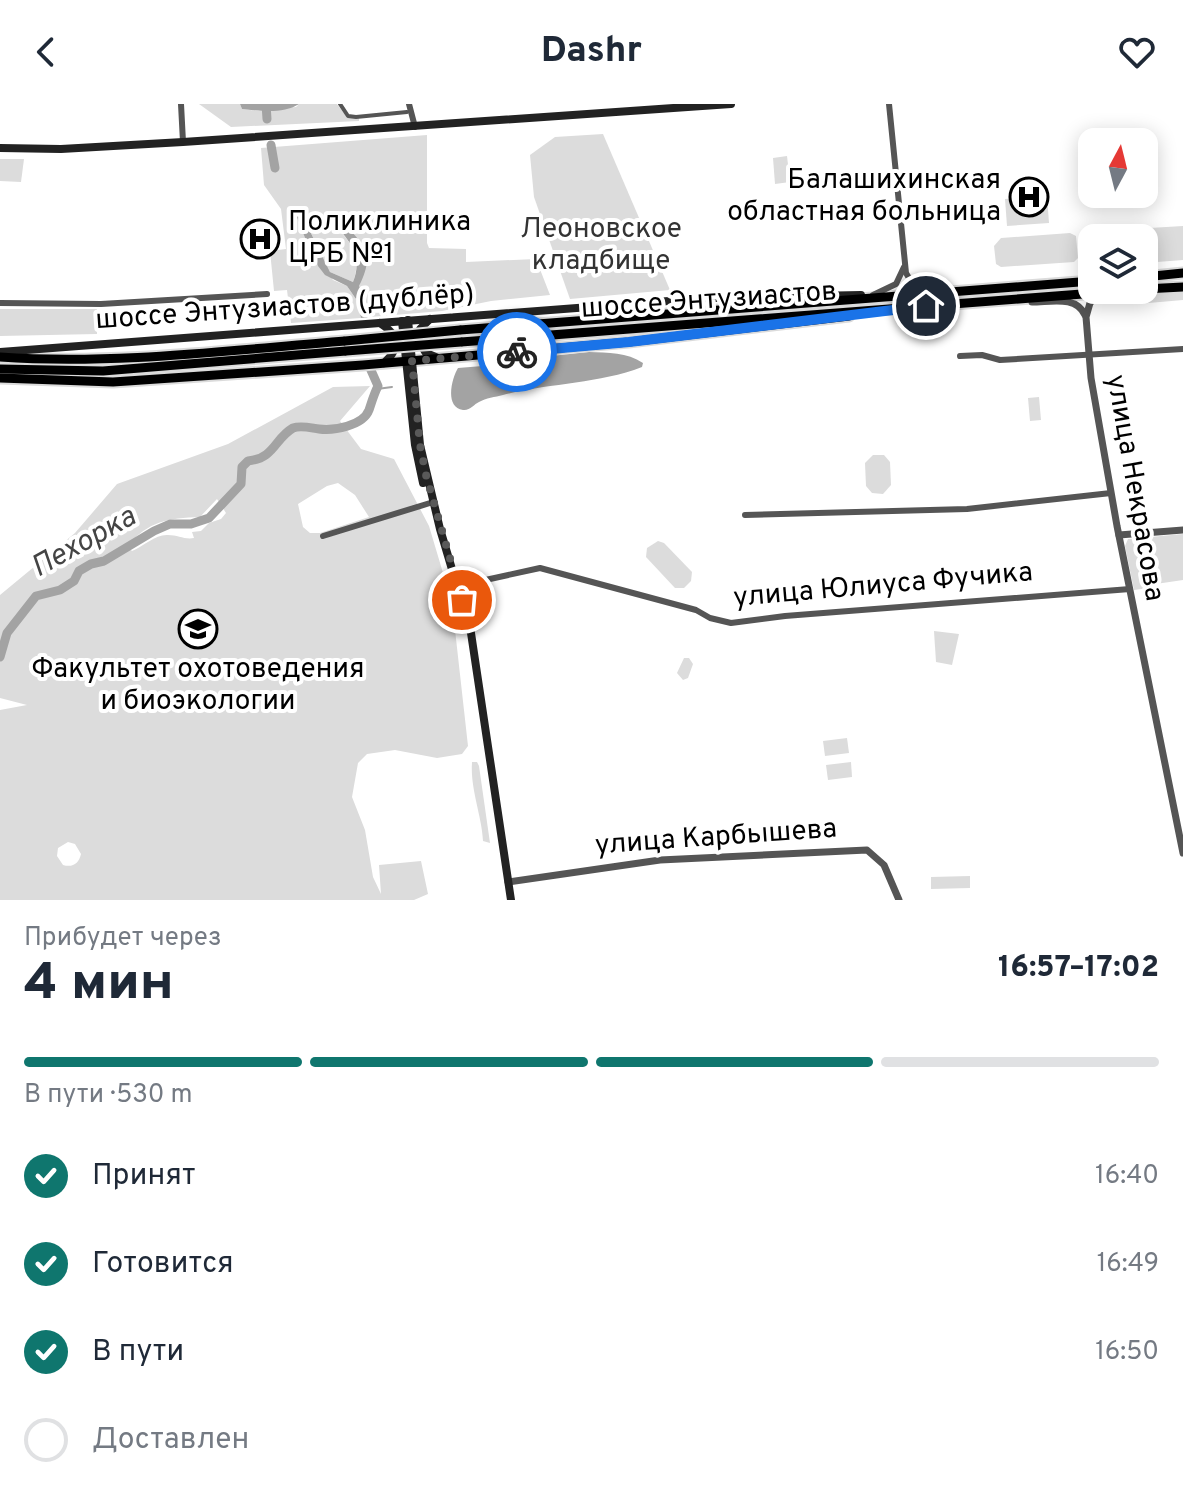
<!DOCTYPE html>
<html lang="ru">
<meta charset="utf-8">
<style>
body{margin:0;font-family:Overpass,sans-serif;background:#f6f6f7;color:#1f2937;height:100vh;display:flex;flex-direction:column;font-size:30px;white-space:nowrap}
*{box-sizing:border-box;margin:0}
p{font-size:26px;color:#747a83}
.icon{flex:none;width:44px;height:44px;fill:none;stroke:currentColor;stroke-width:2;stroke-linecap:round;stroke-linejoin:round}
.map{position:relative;height:796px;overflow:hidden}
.sheet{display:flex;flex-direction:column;background:#fff;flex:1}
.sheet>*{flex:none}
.needle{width:52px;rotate:7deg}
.buttons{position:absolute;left:1078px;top:24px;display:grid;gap:16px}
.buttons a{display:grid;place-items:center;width:80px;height:80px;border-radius:16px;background:#fff;box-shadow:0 4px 20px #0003;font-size:40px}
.pin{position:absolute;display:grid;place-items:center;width:68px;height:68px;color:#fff;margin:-34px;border:4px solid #fff;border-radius:50%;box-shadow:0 2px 8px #0007}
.courier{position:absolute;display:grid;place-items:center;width:80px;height:80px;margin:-40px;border:6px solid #1a73e8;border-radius:50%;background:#fff;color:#222;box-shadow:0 2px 10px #0007}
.head em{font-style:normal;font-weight:800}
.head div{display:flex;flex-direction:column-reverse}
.head{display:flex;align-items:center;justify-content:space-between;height:136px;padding:0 24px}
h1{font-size:52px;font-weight:800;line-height:60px}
.bar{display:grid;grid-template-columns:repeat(4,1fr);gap:12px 8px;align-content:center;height:96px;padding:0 24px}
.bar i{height:10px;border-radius:6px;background:#e0e1e3}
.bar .active{background:#0f766e}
.bar p{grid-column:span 4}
ol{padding:0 24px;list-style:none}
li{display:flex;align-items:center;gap:24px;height:88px}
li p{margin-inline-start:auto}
li .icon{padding:8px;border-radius:50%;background:#0f766e;color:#fff;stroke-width:4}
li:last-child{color:#747a83}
li i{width:44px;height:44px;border:4px solid #e0e1e3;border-radius:50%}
header{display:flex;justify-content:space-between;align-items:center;height:104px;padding:0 24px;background:#fff;font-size:36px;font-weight:800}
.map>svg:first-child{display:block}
.green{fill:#dcdcdc;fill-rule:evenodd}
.water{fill:#a3a3a3}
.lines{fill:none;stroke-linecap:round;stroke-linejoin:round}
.stream{stroke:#a3a3a3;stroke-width:2}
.river{stroke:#a3a3a3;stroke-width:9}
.primary-casing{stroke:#dbdbdb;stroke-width:13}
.trunk-casing{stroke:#dbdbdb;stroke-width:13}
.pedestrian{stroke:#555;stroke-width:4}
.minor{stroke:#555;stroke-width:6}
.tertiary{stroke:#555;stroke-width:7}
.secondary{stroke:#222;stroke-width:8}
.primary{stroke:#000;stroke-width:9}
.trunk{stroke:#000;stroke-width:9}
.trunk-bridge-casing{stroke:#dbdbdb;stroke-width:13;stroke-linecap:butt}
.trunk-bridge{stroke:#000;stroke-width:9}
.done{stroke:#595959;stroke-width:8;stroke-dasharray:0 14.4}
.route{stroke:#1a73e8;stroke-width:10}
.labels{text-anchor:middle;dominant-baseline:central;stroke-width:8;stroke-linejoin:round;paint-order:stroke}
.poi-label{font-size:28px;fill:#000;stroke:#fff;text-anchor:end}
.park-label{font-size:28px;fill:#333;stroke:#fff}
.street-label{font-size:28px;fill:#000;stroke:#fff}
.water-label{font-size:30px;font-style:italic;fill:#444;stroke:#fff}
</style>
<header><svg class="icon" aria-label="back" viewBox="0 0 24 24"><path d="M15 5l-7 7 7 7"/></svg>Dashr<svg class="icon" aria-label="heart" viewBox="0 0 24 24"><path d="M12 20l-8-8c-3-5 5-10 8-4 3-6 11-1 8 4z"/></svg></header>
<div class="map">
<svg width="1183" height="796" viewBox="0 0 1183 796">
<rect width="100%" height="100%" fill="#fff"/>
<g class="green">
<path d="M199,0H240L242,5L258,7L296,3L299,0H337L347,13L359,14V17L231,23Z"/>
<path d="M603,30L670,186L570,195L534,93L530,51L555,33Z"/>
<path d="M427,31V139L429,144L466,145V158L536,155L550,191L491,197L442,207L370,213L366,192L359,182L367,156L333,114L330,117C349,135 363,151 353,178L330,168L303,113L294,104L300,123L333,176L347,182L356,195L361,214L291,219L287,186L274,187L270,147L286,145L281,105L264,81L261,44Z"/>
<path d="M787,52L790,78L775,80L773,54Z"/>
<path d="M0,55H24L21,78L0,77Z"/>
<path d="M1047,92L1049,119L1007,122L1005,95Z"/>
<path d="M1183,122V156L1144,159V134H1117L1116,126Z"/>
<path d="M1070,129L1076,132L1078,154L1074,158L1001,163L996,160L994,142L1001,134Z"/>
<path d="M1183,188V196L1137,200L1136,191Z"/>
<path d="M0,205H97V230L0,232Z"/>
<path d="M370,282L340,317L361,345L394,355L429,422L452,499L468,642L462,650L437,654L395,646L367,650L358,659L352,693L365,726L373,773L381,790L379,761L421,757L428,790L414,796H0V606L27,601L0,594V491L75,429L117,380L228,340L333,283ZM338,379L355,391L369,413L320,429H310L303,423L298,400L327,382ZM217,395L226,409L221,415L209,419L201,427L192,428L194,434C185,436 178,431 168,431C156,430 144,442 132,447L127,442C149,417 168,414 200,413ZM68,738L75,740L81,750C79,759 73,764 63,761L57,752L58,744Z"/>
<path d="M1039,293L1041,316L1030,317L1028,294Z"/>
<path d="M873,351H884L890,358L891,381L883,390L872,389L866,382L865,359Z"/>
<path d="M1183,430V476L1149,481V484L1134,486L1125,442L1128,435Z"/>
<path d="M658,437L664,439L692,468L691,477L684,484H675L646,453L647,444Z"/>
<path d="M934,527L959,530L952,561L936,558Z"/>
<path d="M684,554H689L693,560L688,574L683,576L677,569Z"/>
<path d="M847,634L849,649L825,652L823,637Z"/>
<path d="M472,658H477L479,662L490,739L483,737C482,712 470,685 472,658Z"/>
<path d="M851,658L852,673L828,676L826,661Z"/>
<path d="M970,772V784L931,785V773Z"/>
</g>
<g class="water">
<path d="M240,0H299C284,10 260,7 242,5Z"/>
<path d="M293,104L303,113L330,168L353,178C364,151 348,134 330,116L332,114L339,120L342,118C365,141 375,150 359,182L366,192L370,213L361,214L356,195L347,182L325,171L318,162L311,141L306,136Z"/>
<path d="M589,248C608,249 627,248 643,259L642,263C598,280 549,279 503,291C495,293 486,294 479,298C474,300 470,307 463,306C444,303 452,274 458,264L519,259L551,252Z"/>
</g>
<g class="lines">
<path class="stream" d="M377,285L392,283"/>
<g class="river">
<path d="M266,0L267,15"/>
<path d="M271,41L275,64"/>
<path d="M0,553L7,529L36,492L60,486L74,477L79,467L91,460L104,457L154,427L170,420H191L209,414L241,380L242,363L248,357C275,354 274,335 293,324C301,321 311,324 319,325C333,327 363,322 369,306C372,297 374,290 378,282L370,264"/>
</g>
<defs>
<path id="primary" d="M0,274L113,278L363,261L629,238L849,212"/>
<g id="trunk">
<path d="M1144,173L1183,169"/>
<path d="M1144,185L1183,183"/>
<path d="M460,226L1092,177"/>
<path d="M461,238L1134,186"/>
<path d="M0,253C114,261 231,246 345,237"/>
<path d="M0,265L103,267L346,247"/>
</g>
</defs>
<use href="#primary" class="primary-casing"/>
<use href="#trunk" class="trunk-casing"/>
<path class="pedestrian" d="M340,0L348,12L356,13L407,8"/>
<g class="minor">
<path d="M181,0L183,38"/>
<path d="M409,0L415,23"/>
<path d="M889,0L906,169L912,179L933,187"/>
<path d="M873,191L896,180L904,163"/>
<path d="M0,199L101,200L267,190"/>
<path d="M960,252L982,251L1000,256L1183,245"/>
<path d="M745,411L967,405L1111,389"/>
<path d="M323,432L430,399"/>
<path d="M458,482L540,464L696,506L710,514L731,519L785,512L1130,485"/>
</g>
<g class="tertiary">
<path d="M1099,190L1090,199L1086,213L1091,274L1117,422L1183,749"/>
<path d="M1032,198C1051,198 1076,191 1085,211"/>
<path d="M1119,431L1183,426"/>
<path d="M508,778L660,756L867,746L884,761L899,796"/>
</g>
<g class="secondary">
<path d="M0,44L61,45L183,38L731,0"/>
<path d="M430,215L420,225L419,238L426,249L438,254"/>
<path d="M408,216L420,341L440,425L471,529L511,796"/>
<path d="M402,217L415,341L423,379"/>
<path d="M380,219C398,230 401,244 384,259"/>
<path d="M0,248L708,194L861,191"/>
</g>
<use href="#primary" class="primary"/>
<use href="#trunk" class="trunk"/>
<defs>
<g id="trunk-bridge">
<path d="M345,237L460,226"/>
<path d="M346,247L461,238"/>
</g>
</defs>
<use href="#trunk-bridge" class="trunk-bridge-casing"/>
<use href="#trunk-bridge" class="trunk-bridge"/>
</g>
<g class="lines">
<path class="done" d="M462,496L426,371L420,341L412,257L517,248"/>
<path class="route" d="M517,248L629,238L926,202"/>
</g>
<defs>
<symbol id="hospital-ring" viewBox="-11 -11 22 22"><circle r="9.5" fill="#fff" stroke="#000" stroke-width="1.5"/><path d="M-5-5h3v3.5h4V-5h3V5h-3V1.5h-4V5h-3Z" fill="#000"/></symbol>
<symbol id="university-ring" viewBox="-11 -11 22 22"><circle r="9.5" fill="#fff" stroke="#000" stroke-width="1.5"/><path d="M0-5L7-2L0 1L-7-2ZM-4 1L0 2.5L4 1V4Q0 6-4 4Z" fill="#000"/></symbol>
</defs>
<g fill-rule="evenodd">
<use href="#hospital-ring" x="1007" y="71" width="44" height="44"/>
<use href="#hospital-ring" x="238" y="113" width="44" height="44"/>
<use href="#university-ring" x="176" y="503" width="44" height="44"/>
</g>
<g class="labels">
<g class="poi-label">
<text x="1001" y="77">Балашихинская<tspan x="1001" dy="32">областная больница</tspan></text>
<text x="288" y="119" text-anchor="start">Поликлиника<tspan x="288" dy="32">ЦРБ №1</tspan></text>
<text x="198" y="566" text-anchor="middle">Факультет охотоведения<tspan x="198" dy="32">и биоэкологии</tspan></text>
</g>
<g class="park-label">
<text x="601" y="126">Леоновское<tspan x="601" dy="32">кладбище</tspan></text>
</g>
<g class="street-label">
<text transform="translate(709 197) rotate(-4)">шоссе Энтузиастов</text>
<text transform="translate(285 204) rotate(-4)">шоссе Энтузиастов (дублёр)</text>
<text transform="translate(1134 384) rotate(80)">улица Некрасова</text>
<text transform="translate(883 482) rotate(-5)">улица Юлиуса Фучика</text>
<text transform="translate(716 734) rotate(-4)">улица Карбышева</text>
</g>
<g class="water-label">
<text transform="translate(84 439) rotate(-29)">Пехорка</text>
</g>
</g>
</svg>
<div class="buttons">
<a><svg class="needle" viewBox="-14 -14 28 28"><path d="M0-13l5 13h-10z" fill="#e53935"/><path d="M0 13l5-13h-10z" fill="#747a83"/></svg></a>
<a><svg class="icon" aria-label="layers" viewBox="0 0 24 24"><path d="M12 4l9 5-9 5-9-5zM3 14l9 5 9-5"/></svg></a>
</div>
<div class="pin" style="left:462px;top:496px;background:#ea580c"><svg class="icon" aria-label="bag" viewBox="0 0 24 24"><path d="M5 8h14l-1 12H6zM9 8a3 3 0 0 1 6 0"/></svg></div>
<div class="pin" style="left:926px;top:202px;background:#1f2937"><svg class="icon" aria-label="home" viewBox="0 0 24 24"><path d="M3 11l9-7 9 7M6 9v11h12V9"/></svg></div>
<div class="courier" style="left:517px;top:248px"><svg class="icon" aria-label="bike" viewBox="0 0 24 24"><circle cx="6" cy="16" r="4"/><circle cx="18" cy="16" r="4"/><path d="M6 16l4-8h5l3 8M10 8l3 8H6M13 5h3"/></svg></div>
</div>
<section class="sheet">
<div class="head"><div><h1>4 мин</h1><p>Прибудет через</p></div><em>16:57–17:02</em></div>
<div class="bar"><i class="active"></i><i class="active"></i><i class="active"></i><i></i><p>В пути · 530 m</p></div>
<ol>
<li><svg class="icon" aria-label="check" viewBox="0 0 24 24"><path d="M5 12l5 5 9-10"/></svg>Принят<p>16:40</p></li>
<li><svg class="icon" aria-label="check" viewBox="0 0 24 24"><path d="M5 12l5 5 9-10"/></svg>Готовится<p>16:49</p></li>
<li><svg class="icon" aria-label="check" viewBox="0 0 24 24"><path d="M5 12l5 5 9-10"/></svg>В пути<p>16:50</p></li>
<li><i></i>Доставлен</li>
</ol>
</section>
